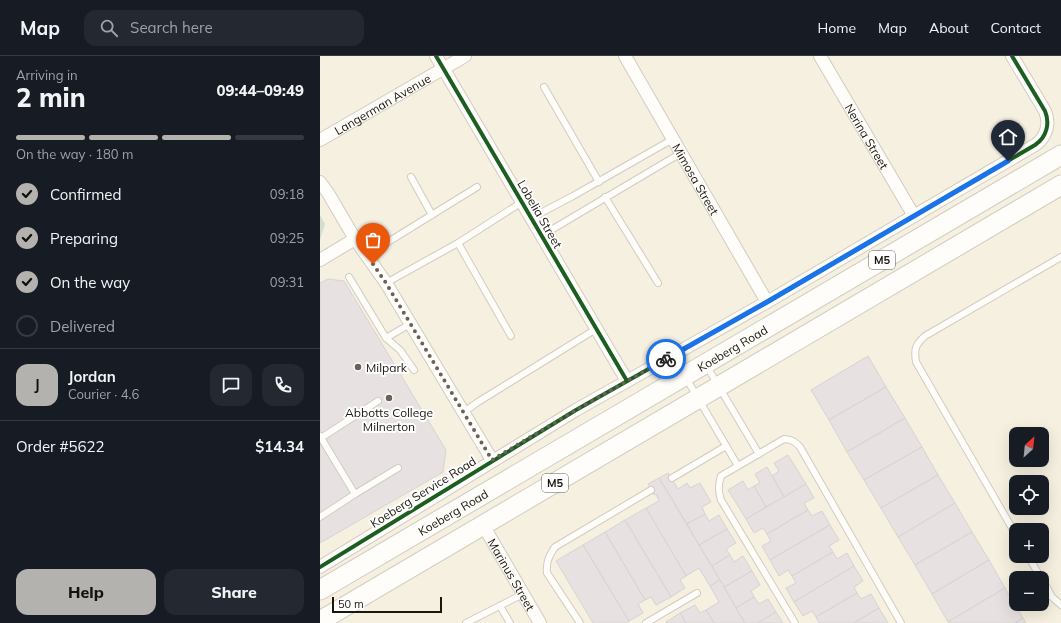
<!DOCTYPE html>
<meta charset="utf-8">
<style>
body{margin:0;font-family:Mulish,sans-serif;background:#242831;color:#f1f3f6;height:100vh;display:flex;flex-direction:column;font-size:15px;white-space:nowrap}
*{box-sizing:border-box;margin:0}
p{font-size:13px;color:#9ea1a6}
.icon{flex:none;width:22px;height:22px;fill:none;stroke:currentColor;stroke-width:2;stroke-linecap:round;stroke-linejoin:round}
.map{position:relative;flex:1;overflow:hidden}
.drawer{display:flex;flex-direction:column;background:#171b24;width:320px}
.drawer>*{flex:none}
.needle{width:26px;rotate:27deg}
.controls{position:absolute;left:689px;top:371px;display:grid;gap:8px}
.controls a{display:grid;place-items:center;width:40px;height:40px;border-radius:8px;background:#171b24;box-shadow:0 4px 16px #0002;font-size:20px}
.scale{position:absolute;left:12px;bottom:10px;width:110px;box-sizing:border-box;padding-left:4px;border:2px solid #1b170d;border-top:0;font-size:11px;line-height:14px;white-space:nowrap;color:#1b170d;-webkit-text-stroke:3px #fff;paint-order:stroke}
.pin{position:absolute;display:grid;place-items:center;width:34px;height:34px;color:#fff;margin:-41px -17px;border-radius:50% 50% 50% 0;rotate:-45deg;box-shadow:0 0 4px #0007}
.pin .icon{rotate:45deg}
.courier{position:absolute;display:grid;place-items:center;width:40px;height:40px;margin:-20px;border:3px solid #1a73e8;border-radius:50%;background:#fff;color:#222;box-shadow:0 1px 5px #0007}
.headline em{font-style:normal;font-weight:800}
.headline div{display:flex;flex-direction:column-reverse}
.headline{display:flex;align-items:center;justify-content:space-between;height:68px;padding:0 16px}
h1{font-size:26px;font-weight:800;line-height:30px}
.bar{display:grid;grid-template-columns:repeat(4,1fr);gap:6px 4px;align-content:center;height:48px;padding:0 16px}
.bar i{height:5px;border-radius:3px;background:#363941}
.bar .selected{background:#b3b2ae}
.bar p{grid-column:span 4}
.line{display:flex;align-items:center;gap:10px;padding:0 16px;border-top:1px solid #363941}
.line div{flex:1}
.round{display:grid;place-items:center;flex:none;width:42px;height:42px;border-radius:12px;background:#242831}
ol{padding:0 16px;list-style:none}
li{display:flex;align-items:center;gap:12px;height:44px}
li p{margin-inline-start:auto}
li .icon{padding:4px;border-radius:50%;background:#b3b2ae;color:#111;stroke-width:4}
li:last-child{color:#9ea1a6}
li i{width:22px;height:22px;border:2px solid #363941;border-radius:50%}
.button{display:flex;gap:8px;margin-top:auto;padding:8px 16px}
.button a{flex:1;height:46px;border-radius:12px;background:#b3b2ae;color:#111;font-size:16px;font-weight:800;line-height:46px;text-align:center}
.button a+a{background:#242831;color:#f1f3f6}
header{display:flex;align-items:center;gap:24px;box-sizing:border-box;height:56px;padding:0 20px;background:#171b24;border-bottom:1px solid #363941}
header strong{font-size:19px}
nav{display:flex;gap:22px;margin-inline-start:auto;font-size:14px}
.search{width:280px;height:36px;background:#242831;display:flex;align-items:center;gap:10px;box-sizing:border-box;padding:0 14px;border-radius:12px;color:#9ea1a6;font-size:15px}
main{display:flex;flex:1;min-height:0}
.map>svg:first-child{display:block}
.green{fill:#d2dfd0}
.building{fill:#e7e1e1;stroke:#d8d3d1}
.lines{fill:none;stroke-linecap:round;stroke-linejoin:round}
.lane-casing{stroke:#d1ccc1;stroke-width:8}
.street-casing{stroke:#d1ccc1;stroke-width:14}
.primary-casing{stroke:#d1ccc1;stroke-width:21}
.lane{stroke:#fefdfa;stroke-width:6}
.street{stroke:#fefdfa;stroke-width:12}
.primary{stroke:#fefdfa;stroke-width:19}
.cycleway-casing{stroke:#fff;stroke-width:6}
.cycleway{stroke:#1b5e20;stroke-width:4}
.done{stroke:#686357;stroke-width:4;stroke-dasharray:0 7.2}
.route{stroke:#1a73e8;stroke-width:5}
.poi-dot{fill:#686357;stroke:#fff;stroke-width:1.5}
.labels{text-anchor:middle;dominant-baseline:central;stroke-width:4;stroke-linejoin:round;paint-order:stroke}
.shield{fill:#fff;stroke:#5f5d56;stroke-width:1}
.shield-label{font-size:11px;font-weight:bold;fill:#1b170d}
.street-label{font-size:12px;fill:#1b170d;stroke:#fff}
.poi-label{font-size:12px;fill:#1b170d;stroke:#fff;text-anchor:start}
</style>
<header>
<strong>Map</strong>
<div class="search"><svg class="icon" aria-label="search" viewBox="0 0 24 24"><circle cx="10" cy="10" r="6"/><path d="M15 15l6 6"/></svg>Search here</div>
<nav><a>Home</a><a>Map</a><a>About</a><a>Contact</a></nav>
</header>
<main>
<section class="drawer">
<div class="headline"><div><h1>2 min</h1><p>Arriving in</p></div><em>09:44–09:49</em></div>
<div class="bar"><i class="selected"></i><i class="selected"></i><i class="selected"></i><i></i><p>On the way · 180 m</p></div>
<ol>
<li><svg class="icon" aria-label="check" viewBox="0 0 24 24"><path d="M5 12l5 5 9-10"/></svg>Confirmed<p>09:18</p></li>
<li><svg class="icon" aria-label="check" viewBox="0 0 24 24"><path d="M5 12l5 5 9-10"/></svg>Preparing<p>09:25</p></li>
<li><svg class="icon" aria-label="check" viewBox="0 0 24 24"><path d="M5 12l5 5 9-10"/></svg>On the way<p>09:31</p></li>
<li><i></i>Delivered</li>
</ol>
<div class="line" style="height:72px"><b class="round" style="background:#b3b2ae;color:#111">J</b><div><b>Jordan</b><p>Courier · 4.6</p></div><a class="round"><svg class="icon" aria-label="chat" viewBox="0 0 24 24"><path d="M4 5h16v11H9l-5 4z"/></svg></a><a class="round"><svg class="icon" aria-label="phone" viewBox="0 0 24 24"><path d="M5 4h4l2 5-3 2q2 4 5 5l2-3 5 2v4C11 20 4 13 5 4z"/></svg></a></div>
<div class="line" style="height:52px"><div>Order #5622</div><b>$14.34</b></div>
<div class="button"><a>Help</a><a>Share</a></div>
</section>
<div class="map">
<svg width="741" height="567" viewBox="0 0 741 567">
<rect width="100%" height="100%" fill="#f6f0e0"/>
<path class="green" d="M0,159L5,168L0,184Z"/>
<g class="building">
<path d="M8,223L24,225L126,394L123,416L0,487V227Z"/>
<path d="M548,300L566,331L509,364L491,334Z"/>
<path d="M566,331L585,362L527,396L509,364Z"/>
<path d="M585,362L602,391L544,424L527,396Z"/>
<path d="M602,391L618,419L561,452L544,424Z"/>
<path d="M468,399L486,428L464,441L452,420L459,415L454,407Z"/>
<path d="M447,411L464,441L446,451L434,430L440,427L435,418Z"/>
<path d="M348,417L358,433L367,427L370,432L380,427L391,446L382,451L385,458L367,468L339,422Z"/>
<path d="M618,419L635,447L578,481L561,452Z"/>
<path d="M339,422L400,524L390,530L379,512L366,520L326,452L339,445L336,438L334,439L328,428Z"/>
<path d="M423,425L428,434L434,430L446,451L426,463L408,434Z"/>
<path d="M486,428L494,442L484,447L488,454L447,478L443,472L434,477L426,463Z"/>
<path d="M635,447L652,476L595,509L578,481Z"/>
<path d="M326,452L366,520L360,524L365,532L351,541L305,464Z"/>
<path d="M488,454L492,460L502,455L510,469L450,504L442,490L451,485L447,478Z"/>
<path d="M385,458L389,465L399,459L407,473L379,489L367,468Z"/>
<path d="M305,464L351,541L336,549L331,541L325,544L285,476Z"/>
<path d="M510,469L519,484L509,490L513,496L472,520L468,514L459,520L450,504Z"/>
<path d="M407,473L416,487L406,493L410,499L392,510L379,489Z"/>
<path d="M285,476L325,544L318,548L323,557L309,565L263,489Z"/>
<path d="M652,476L669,504L612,538L595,509Z"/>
<path d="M263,489L309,565L306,567H273L236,505Z"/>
<path d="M513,496L517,503L527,497L534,510L474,546L466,532L476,527L472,520Z"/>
<path d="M410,499L414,506L423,500L432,515L404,531L392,510Z"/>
<path d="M669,504L685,532L628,566L612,538Z"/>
<path d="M534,510L543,525L534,531L537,537L496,561L492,555L483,560L474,546Z"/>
<path d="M432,515L440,529L431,535L434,541L416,552L404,531Z"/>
<path d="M400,524L416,552L425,567H394L386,554L399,546L390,530Z"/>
<path d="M685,532L703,562L695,567H629L628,566Z"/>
<path d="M537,537L541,543L551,538L559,552L534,567H499L496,561Z"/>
<path d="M434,541L439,548L448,543L456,556L438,567H425L416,552Z"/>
<path d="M375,549L380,557L386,554L394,567H366L360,557Z"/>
<path d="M559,552L568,567H534Z"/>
<path d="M456,556L463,567H438Z"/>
<path d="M360,557L366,567H347L346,566Z"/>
<path d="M703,562L706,567H695Z"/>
</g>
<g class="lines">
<defs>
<g id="lane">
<path d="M224,31L279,126"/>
<path d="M91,121L112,159"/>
<path d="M285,141L338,227"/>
<path d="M211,162L253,140L353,83"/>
<path d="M221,180L361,97"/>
<path d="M138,187L191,280"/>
<path d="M47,199L157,131"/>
<path d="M29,221L66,282L90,268"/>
<path d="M66,227L138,187L202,146"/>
<path d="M66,282L80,294L94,314"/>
<path d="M386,309L439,398"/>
<path d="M366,322L418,410"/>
<path d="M144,356L158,346L276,273"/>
<path d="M0,380L35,438L0,461"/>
<path d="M1,382L58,345"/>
<path d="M352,422L406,390"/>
<path d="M35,438L78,412"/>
<path d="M696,479L596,306C594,293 595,289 605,280L741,201"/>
<path d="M708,500L721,522"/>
<path d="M722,523L732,541L741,549"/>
<path d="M180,550L190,567"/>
<path d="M146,567L203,538"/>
<path d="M260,567L227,517C226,506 229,500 235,491L331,434"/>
<path d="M326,567L377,537"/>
<path d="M475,567L401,444C398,435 398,429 401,420L464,383C472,383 475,386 480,391L581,567"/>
</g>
<g id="street">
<path d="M116,0L307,325"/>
<path id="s1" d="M305,0L447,246"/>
<path id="s2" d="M500,0L594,160"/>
<path id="s3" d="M0,84L145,0"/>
<path d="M0,126L8,137L35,183L66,227L172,404"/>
<path d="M0,204L35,183"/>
<path id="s4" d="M163,469L220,567"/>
<path d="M0,511L256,354L447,246L715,89C727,81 730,67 725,55L692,0"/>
</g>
<g id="primary">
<path id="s5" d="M0,534L741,99"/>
<path d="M0,565L741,129"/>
</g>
</defs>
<use href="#lane" class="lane-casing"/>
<use href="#street" class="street-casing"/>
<use href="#primary" class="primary-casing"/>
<use href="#lane" class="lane"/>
<use href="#street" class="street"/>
<use href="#primary" class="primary"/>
<defs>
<g id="cycleway">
<path d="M116,0L307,325"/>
<path d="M0,511L256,354L447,246L715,89C727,81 730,67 725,55L692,0"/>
</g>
</defs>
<use href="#cycleway" class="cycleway-casing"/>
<use href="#cycleway" class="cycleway"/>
</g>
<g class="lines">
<path class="done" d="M53,208L66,227L172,404L256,354L346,303"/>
<path class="route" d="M346,303L447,246L688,105"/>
</g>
<g class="poi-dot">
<circle cx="38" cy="311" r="4"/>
<circle cx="69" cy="342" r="4"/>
</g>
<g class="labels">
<g class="shield">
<rect x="549" y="195" width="26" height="18" rx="3"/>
<rect x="222" y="418" width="26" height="18" rx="3"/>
</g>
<g class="shield-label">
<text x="562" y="204">M5</text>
<text x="235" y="427">M5</text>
</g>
<g class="street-label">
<text stroke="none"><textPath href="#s3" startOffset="72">Langerman Avenue</textPath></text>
<text stroke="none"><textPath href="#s2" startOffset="93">Nerina Street</textPath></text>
<text stroke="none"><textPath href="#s1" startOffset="142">Mimosa Street</textPath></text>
<text transform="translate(220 158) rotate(60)">Lobelia Street</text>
<text stroke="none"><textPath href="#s5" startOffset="478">Koeberg Road</textPath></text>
<text transform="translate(103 436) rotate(-32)">Koeberg Service Road</text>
<text stroke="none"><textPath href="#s5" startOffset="154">Koeberg Road</textPath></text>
<text stroke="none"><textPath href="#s4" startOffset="57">Marinus Street</textPath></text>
</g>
<g class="poi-label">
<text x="46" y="311">Milpark</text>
<text x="69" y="356" text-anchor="middle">Abbotts College<tspan x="69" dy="14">Milnerton</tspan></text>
</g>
</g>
</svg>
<div class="controls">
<a><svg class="needle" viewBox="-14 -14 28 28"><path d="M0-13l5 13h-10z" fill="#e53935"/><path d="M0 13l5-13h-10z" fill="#9ea1a6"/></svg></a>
<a><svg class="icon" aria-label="locate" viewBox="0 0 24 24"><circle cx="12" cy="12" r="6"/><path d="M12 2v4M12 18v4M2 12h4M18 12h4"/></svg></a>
<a>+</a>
<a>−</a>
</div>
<div class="scale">50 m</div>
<div class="pin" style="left:53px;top:208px;background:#ea580c"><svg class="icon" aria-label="bag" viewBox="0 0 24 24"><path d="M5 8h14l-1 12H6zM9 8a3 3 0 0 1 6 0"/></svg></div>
<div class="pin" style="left:688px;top:105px;background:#1f2937"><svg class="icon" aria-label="home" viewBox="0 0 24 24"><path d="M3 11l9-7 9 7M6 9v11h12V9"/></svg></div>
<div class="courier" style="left:346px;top:303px"><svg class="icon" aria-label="bike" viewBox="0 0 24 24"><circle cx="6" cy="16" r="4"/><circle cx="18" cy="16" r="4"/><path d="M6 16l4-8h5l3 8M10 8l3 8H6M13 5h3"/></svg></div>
</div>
</main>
